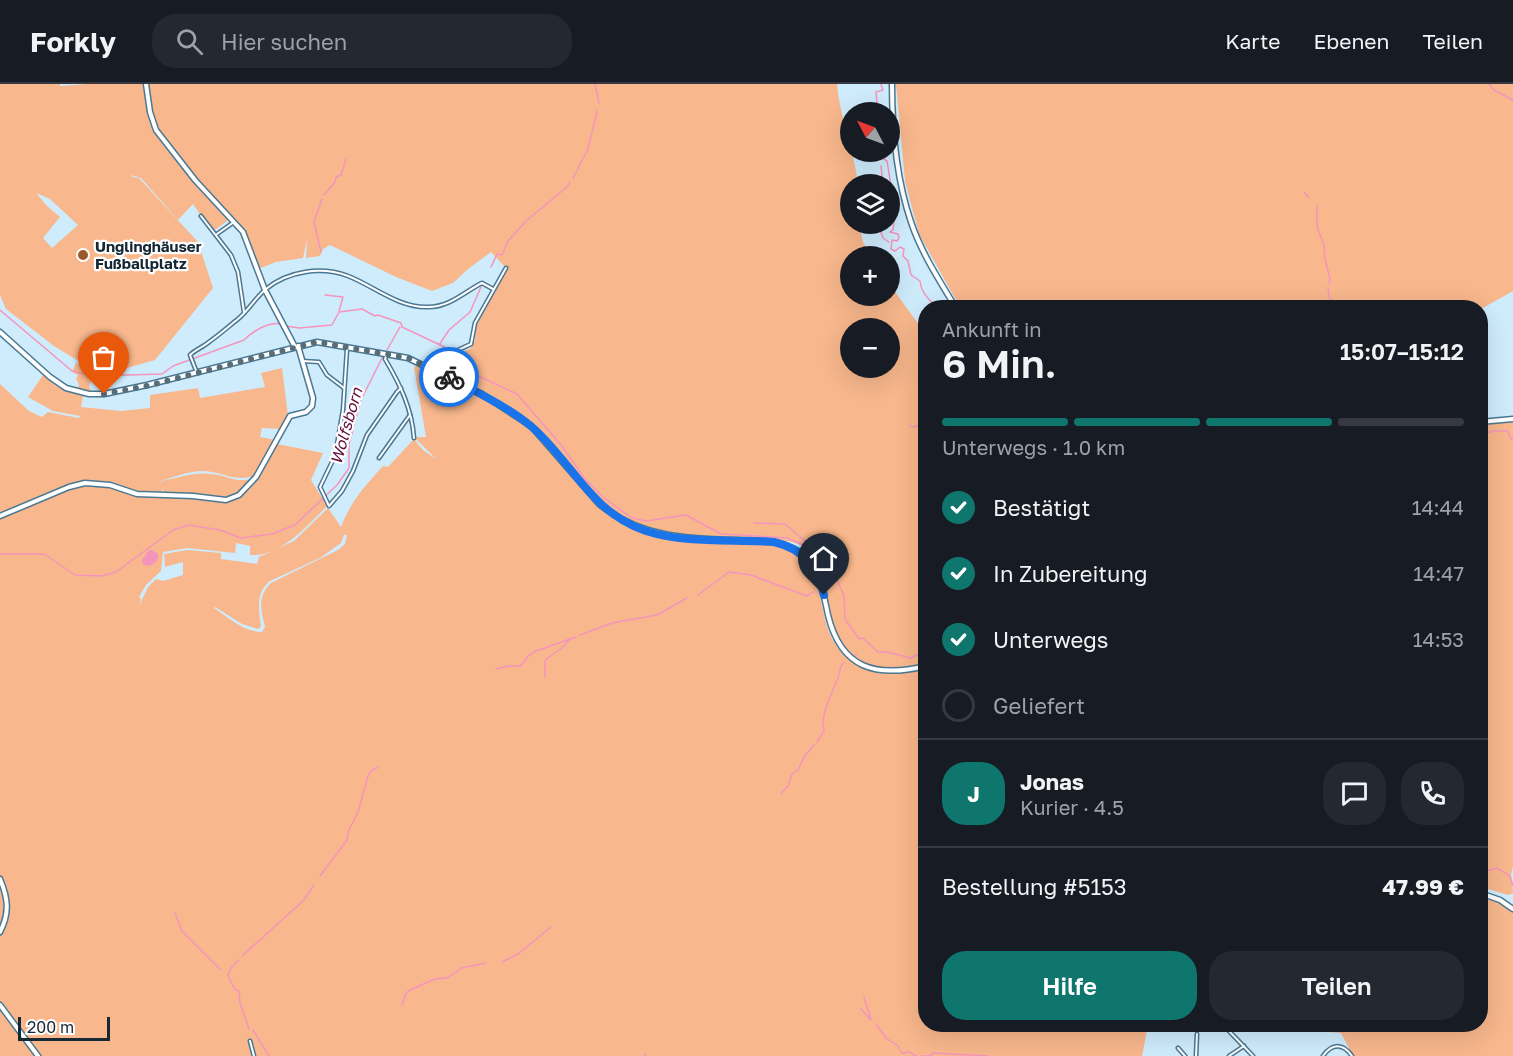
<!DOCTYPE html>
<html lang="de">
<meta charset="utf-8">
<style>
body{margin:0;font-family:"Golos Text",sans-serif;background:#242831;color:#f1f3f6;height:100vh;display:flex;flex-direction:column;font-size:22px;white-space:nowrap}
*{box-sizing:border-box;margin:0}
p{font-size:20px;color:#9ea1a6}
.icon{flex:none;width:33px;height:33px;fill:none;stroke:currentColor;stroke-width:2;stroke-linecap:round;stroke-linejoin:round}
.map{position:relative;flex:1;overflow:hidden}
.side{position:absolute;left:918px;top:216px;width:570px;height:732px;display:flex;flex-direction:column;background:#171b24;border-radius:24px;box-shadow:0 6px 24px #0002}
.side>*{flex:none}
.needle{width:39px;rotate:311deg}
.tools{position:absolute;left:840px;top:18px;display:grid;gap:12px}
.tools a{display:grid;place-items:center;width:60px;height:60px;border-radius:50%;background:#171b24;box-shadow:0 6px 24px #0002;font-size:30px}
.scale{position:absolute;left:18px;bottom:15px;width:92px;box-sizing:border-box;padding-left:6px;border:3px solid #152833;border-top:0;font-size:16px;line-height:21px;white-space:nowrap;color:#152833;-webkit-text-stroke:4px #fff;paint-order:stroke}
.pin{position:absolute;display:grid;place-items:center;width:51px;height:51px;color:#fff;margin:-62px -26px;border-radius:50% 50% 50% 0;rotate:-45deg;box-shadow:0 0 6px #0007}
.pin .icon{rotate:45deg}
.courier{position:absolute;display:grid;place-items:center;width:60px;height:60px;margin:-30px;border:4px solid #1a73e8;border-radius:50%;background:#fff;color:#222;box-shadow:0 2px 8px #0007}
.summary em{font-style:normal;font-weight:600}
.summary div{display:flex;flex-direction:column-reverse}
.summary{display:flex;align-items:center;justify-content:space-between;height:102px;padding:0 24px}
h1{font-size:39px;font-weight:600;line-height:45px}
.bar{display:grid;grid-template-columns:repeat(4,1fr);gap:9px 6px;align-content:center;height:72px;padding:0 24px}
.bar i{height:8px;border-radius:4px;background:#363941}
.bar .on{background:#0f766e}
.bar p{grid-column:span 4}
.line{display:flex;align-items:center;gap:15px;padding:0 24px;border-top:2px solid #363941}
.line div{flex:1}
.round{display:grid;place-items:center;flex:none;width:63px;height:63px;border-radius:24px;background:#242831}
ol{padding:0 24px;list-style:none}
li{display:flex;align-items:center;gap:18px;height:66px}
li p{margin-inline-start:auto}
li .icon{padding:6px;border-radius:50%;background:#0f766e;color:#fff;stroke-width:4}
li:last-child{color:#9ea1a6}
li i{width:33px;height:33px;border:3px solid #363941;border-radius:50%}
.cta{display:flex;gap:12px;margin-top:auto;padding:12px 24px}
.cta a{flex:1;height:69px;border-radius:24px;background:#0f766e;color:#fff;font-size:24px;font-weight:600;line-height:69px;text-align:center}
.cta a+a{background:#242831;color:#f1f3f6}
header{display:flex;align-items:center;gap:36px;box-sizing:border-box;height:84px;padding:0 30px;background:#171b24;border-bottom:2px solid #363941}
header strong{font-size:28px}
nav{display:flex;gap:33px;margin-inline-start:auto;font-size:21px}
.search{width:420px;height:54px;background:#242831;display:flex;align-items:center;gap:15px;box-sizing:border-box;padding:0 21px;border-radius:24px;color:#9ea1a6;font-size:22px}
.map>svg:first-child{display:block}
.green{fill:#f8b78c;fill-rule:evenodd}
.water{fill:#f594bd}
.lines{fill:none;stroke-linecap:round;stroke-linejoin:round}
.stream{stroke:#f594bd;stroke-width:1.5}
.street-casing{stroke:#4a7892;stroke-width:5}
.secondary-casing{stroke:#4a7892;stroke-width:7}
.street{stroke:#fff;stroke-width:2}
.secondary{stroke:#fff;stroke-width:4}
.done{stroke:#566d7a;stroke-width:6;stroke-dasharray:0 10.8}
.route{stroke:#1a73e8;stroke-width:8}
.poi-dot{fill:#9b5928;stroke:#fff;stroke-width:2}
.labels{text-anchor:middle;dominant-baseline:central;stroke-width:4.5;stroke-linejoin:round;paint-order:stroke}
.poi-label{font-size:15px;font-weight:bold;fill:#152833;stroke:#fff;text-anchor:start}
.water-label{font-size:16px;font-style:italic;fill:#620d3b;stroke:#fff}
</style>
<header>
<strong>Forkly</strong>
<div class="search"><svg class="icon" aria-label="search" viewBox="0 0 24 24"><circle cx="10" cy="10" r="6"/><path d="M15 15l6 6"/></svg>Hier suchen</div>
<nav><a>Karte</a><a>Ebenen</a><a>Teilen</a></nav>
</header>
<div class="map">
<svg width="1513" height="972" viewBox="0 0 1513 972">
<rect width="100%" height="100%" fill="#cfecfd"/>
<g class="green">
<path d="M0,0H60V2L88,0H144L155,46L195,96L230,135L212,148L193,120L178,136L141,94L131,91L133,93L139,94L198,158L213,204L155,276L127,284L95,287L54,262L6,225L0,211ZM36,109L50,115L78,141L52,164L43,154L60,133L47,122Z"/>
<path d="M147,0H837C840,35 854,66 858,100H850V140H859L863,158L871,172H850V212H890V201L925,249V579C887,587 848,590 833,543C830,533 828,522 826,512C823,498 815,486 815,472C810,465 800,460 792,458C779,455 764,456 751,455C717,454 680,455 647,445C591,428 570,371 527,337C499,315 464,300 433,283L432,278L470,265L475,256V243L507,185L491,168L468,185L453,199L432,207L396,193L330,161L323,165L320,172L306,174L307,155L303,174L276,178L258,185L244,146L196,96L157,45L151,28ZM850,244H890V284H850Z"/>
<path d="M896,0H1513V207L1481,225L960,223L919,150L905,97Z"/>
<path d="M76,279L90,285L88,295L91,296L89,303L92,307L77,306L79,300L76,295L78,291L72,288Z"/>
<path d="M422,281L476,310L531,345L595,419L612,434L640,448L663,453L776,461C827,473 815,513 830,550C847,590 888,594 925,585L926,940L1148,941L1142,972H0V300L29,327L42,333L48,328L79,334L80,332L53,327L28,313L43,291L56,302L83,312L81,323L121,327L150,324V311L198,304L200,314L265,303L261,289L282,284L288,332L281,345L262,344L260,353L276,356L256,392C231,398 225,388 203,387C189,387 174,393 161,397L162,399V397C178,394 193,388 210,390C228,391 233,399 253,395L237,410L224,414L164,409L163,405L161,409L139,412L195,413L226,418L248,405L263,385L277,360L323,369L311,396L327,422C307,442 281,473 250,471V462L236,459L235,469L187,464L163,468L161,487L146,501L139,513L141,515L139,522L148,503L156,495L163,497L183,491V478L165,483L164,470L187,466L221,469V475L257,480L259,473L294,457L328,424L341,443C351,417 365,402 383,382L388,383L414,355L423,366L436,375L414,353H426L414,283ZM344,451H347L345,460L338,466L271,499C257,512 261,526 265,543L262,548C244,548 229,534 214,524L215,523L242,540L258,545L261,543C259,526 255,509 270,497L320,474L341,459Z"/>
<path d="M1513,337V782L1511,791L1513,809L1508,811L1481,803L1480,340Z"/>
<path d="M1481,812L1497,818L1513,829V972H1353L1341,949L1306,946L1293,948L1286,941L1480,940Z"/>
</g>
<path class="water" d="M149,466H152L158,470C159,477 154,481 147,482L142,479V476Z"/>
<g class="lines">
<g class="stream">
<path d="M595,0L599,19"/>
<path d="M1489,0L1494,6L1513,16"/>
<path d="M872,28L877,19L876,8L883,6L881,0"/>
<path d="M877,68L876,70L887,77C890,95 896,129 893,146L890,148L898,150L899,154L897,157L892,156L891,165L895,167L900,163L904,165L903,172L908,177L911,191L920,197C921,209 929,215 937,224"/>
<path d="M881,82L883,100"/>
<path d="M573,94L588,65L597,27"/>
<path d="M1304,108L1309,114"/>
<path d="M324,111L335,98L336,93L341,91L346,75"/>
<path d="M1317,122V143L1324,161L1325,175L1330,195L1329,200"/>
<path d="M878,140L883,154L889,158"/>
<path d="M321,168L314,138L322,115"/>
<path d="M491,183L497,170L502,171L508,157L526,137L568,102L570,98"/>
<path d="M1328,204L1329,213L1338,224"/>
<path d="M325,211L343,213L339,227"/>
<path d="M0,226L72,287L93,292L162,290L173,282L244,256C253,247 269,237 282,240"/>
<path d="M286,242L299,244L332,241L339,228L362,225L375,232L378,231L401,239L402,243L453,267"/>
<path d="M439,261L449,246L470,228L481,203"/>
<path d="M387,266L400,243"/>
<path d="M455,270L474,290L517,310L562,362L584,394L604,414L632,434L646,437L686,431L721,450L787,454L813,465L824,459L832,470L835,491L844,512L845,535L859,555L863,554L878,568H887L911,574L926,566"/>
<path d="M909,341L912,343L926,340"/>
<path d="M1480,351L1493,347H1508L1510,354L1513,356"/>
<path d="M754,439L785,440L813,464"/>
<path d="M0,470H44L75,491L102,492L116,488L173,446L189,441L220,446L241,454L272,450L295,441L337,401L349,384V360L361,316L383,272"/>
<path d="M698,511L729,488L751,491L807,512L813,508"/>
<path d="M580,551L612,539L657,531L687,514"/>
<path d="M856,571V570"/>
<path d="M496,585L508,582H521L528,572L536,567L576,553"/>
<path d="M545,593V576L562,564L570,555"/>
<path d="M817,658L824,647C819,624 838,604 841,582L844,579"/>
<path d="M781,709L788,702L792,690L798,686L804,673L814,661"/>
<path d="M1480,789L1497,784L1510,792L1513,802"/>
<path d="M320,792L347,756L348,748L358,728L368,692L370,688L378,683"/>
<path d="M175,829L182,847L221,886"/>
<path d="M242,872L303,817L314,801"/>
<path d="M239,876L231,884L228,891L235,906L239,907L240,919L249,945"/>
<path d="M502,878L518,870L551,843"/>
<path d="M864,913L871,936"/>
<path d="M402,921L406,909L410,906L435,895L447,894L462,884L486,879"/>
<path d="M861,925L870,935"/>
<path d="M876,940L886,954L898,962L902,969L909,968L916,972"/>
<path d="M253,946L269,972"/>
<path d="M644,970L646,972"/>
<path d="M921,972H929L934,969L988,972"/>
</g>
<defs>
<g id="street">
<path d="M201,132L231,171L238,188L244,228"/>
<path d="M217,150L234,138"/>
<path d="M347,265L343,326L335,372L320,403L329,422L342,407L353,387L367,351L397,308L401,304"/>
<path d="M387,270L385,275C400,300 412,325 414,354"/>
<path d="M302,277L319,278L327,291L344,304"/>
<path d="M426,281L471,260L475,239L506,184"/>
<path d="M197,289L190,271C195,266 203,263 209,258C219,251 228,243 238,235C248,227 255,214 266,205C288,187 321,182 348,192C374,202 398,224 428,223C450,223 464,208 482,199L493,205"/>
<path d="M379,374L410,331"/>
<path d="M1228,946L1253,972"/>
<path d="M250,957L254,972"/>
<path d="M1178,964L1185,972"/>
<path d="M1196,972L1197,950"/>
<path d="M1229,972L1244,962"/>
<path d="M1323,972C1332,959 1343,959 1352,972"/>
</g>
<g id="secondary">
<path d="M146,0L150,28L156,46L195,96L243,148L265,206L295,263"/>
<path d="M892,0C892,45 896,94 911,138C921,168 939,196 956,224"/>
<path d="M0,248L50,293L66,304L89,310H104L147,301L317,258L408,274L482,310L531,342L599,420C639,453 687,455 736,456C757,457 780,455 798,467C820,482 823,508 828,531C841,585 876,594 926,582"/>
<path d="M1480,338L1513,335"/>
<path d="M0,432L69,403L85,399L110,401L137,410L193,412L226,416L239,411L256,393L290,332L306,328L312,322L313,314L298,262"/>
<path d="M0,795C8,814 10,829 0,848"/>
<path d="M1480,809L1500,816L1513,825"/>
<path d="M0,921L38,972"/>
</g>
</defs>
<use href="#street" class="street-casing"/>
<use href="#secondary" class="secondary-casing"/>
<use href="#street" class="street"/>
<use href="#secondary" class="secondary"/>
</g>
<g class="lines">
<path class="done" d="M104,310L147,302L317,258L408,274L449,293"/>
<path class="route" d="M449,293C477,309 507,322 532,343C573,379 590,428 646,447C686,460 732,455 774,458C803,465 817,482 824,511"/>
</g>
<circle class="poi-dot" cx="83" cy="171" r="6"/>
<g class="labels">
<g class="poi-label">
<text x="95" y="162">Unglinghäuser<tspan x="95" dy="17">Fußballplatz</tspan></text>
</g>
<g class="water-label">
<text transform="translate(346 342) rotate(-74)">Wolfsborn</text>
</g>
</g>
</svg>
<div class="tools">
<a><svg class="needle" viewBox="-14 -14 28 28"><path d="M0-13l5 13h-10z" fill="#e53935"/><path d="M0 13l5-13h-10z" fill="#9ea1a6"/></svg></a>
<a><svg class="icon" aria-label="layers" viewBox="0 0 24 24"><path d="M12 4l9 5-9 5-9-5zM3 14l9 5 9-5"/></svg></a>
<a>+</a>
<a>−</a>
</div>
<div class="scale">200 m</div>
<div class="pin" style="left:104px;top:310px;background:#ea580c"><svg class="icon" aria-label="bag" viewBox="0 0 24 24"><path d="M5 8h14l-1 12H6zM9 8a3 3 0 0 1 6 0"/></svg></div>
<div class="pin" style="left:824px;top:511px;background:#1f2937"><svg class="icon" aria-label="home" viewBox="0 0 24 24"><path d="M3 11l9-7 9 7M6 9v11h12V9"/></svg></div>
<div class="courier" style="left:449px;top:293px"><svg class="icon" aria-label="bike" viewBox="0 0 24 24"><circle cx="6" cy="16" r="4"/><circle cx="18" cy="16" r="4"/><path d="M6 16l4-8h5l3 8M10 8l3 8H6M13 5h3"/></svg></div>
<section class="side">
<div class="summary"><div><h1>6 Min.</h1><p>Ankunft in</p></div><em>15:07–15:12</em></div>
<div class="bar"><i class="on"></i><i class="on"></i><i class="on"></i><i></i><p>Unterwegs · 1.0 km</p></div>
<ol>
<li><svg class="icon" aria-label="check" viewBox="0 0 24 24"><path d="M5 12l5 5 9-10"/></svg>Bestätigt<p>14:44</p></li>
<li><svg class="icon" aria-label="check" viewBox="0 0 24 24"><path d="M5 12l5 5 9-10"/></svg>In Zubereitung<p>14:47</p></li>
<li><svg class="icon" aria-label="check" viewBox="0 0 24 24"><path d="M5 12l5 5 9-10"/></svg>Unterwegs<p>14:53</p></li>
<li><i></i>Geliefert</li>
</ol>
<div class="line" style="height:108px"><b class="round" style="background:#0f766e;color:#fff">J</b><div><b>Jonas</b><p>Kurier · 4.5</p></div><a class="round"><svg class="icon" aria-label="chat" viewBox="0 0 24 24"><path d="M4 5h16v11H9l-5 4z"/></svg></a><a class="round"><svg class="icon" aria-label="phone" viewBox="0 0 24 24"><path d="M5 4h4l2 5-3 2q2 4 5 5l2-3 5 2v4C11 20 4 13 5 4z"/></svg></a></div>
<div class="line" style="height:78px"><div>Bestellung #5153</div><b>47.99 €</b></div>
<div class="cta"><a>Hilfe</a><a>Teilen</a></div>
</section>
</div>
